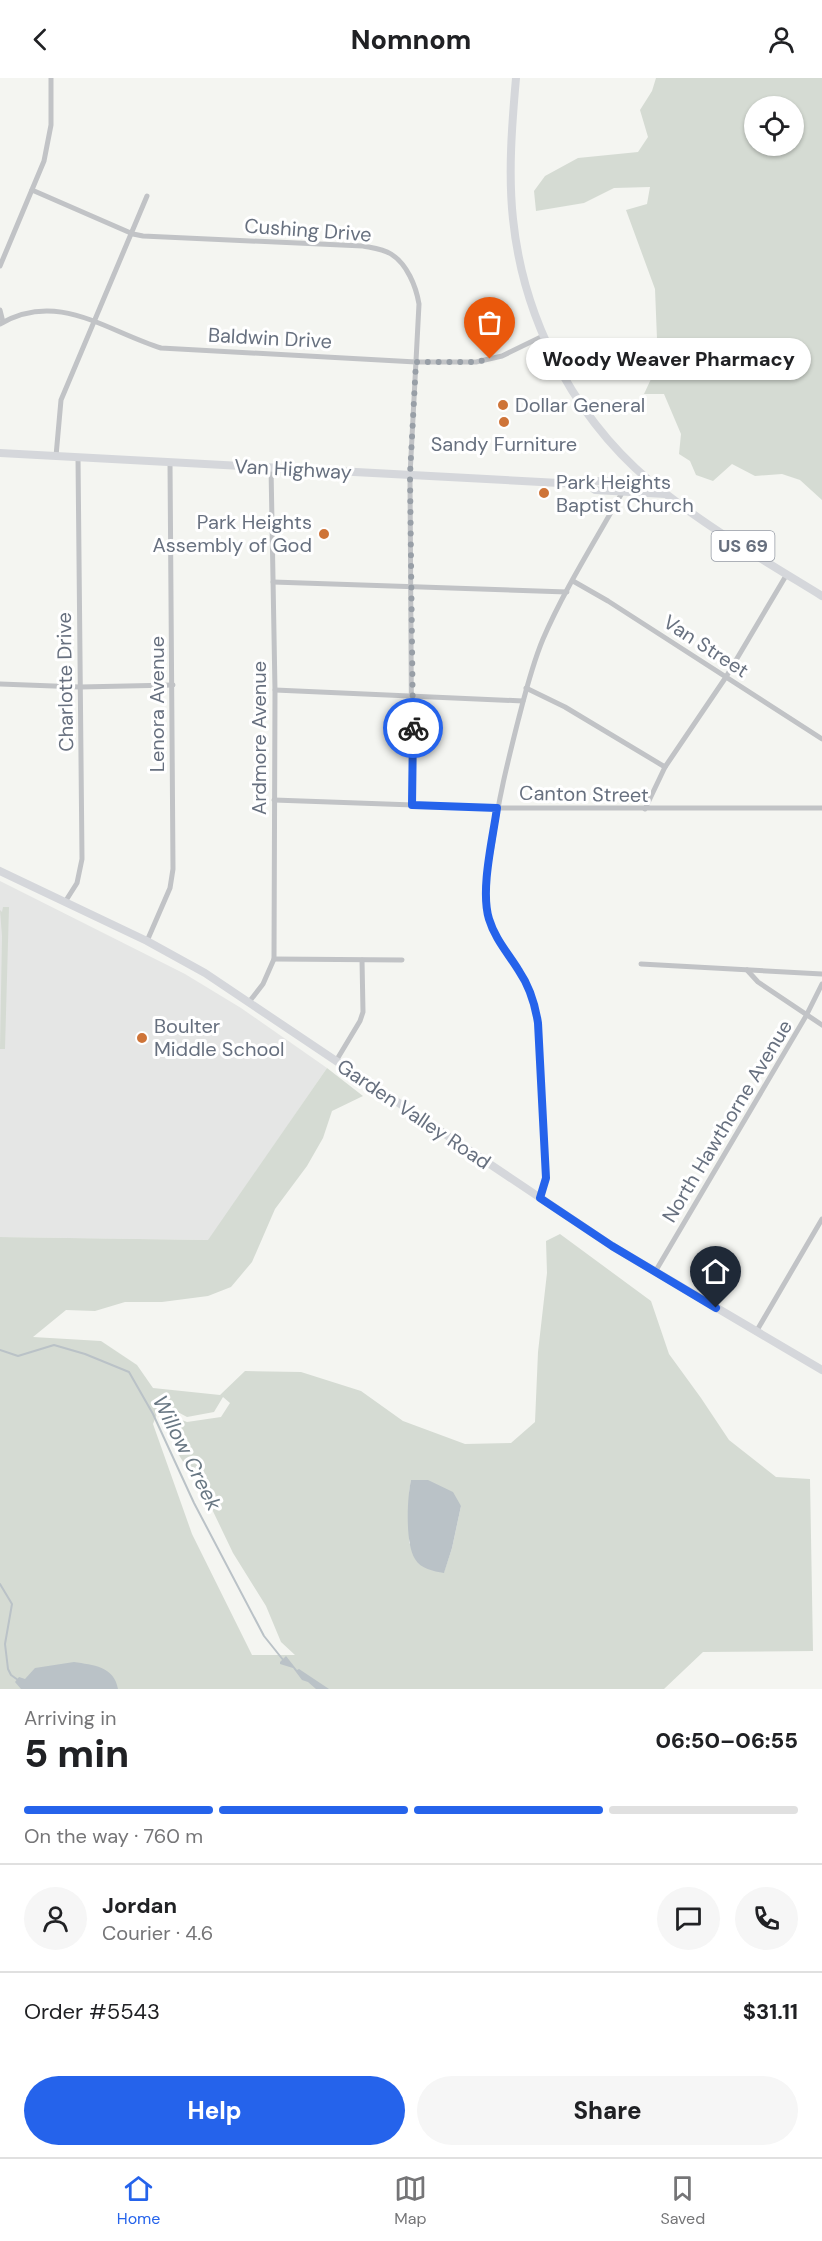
<!DOCTYPE html>
<meta charset="utf-8">
<style>
body{margin:0;font-family:"DM Sans",sans-serif;background:#f6f6f6;color:#202124;height:100vh;display:flex;flex-direction:column;font-size:22px;white-space:nowrap}
*{box-sizing:border-box;margin:0}
p{font-size:20px;color:#757577}
.icon{flex:none;width:33px;height:33px;fill:none;stroke:currentColor;stroke-width:2;stroke-linecap:round;stroke-linejoin:round}
.map{position:relative;height:1611px;overflow:hidden}
.sheet{display:flex;flex-direction:column;background:#fff;flex:1}
.sheet>*{flex:none}
.fabs{position:absolute;left:744px;top:18px;display:grid;gap:12px}
.fabs a{display:grid;place-items:center;width:60px;height:60px;border-radius:50%;background:#fff;box-shadow:0 2px 4px #0004;font-size:30px}
.pin{position:absolute;display:grid;place-items:center;width:51px;height:51px;color:#fff;margin:-62px -26px;border-radius:50% 50% 50% 0;rotate:-45deg;box-shadow:0 0 6px #0007}
.pin .icon{rotate:45deg}
.courier{position:absolute;display:grid;place-items:center;width:60px;height:60px;margin:-30px;border:4px solid #2563eb;border-radius:50%;background:#fff;color:#222;box-shadow:0 2px 8px #0007}
.bubble{position:absolute;height:42px;border-radius:21px;background:#fff;box-shadow:0 2px 4px #0004;font-size:20px;font-weight:800;line-height:42px;text-align:center}
.summary em{font-style:normal;font-weight:800}
.summary div{display:flex;flex-direction:column-reverse}
.summary{display:flex;align-items:center;justify-content:space-between;height:102px;padding:0 24px}
h1{font-size:39px;font-weight:800;line-height:45px}
.bar{display:grid;grid-template-columns:repeat(4,1fr);gap:9px 6px;align-content:center;height:72px;padding:0 24px}
.bar i{height:8px;border-radius:4px;background:#e0e0e0}
.bar .on{background:#2563eb}
.bar p{grid-column:span 4}
.line{display:flex;align-items:center;gap:15px;padding:0 24px;border-top:2px solid #e0e0e0}
.line div{flex:1}
.round{display:grid;place-items:center;flex:none;width:63px;height:63px;border-radius:32px;background:#f6f6f6}
.button{display:flex;gap:12px;margin-top:auto;padding:12px 24px}
.button a{flex:1;height:69px;border-radius:36px;background:#2563eb;color:#fff;font-size:24px;font-weight:800;line-height:69px;text-align:center}
.button a+a{background:#f6f6f6;color:#202124}
header{display:flex;justify-content:space-between;align-items:center;height:78px;padding:0 24px;background:#fff;font-size:27px;font-weight:800}
.tabs{display:flex;justify-content:space-around;align-items:center;height:84px;border-top:2px solid #e0e0e0;background:#fff;font-size:16px;color:#757577}
.tabs a{display:grid;justify-items:center;gap:3px}
.tabs .on{color:#2563eb}
.map>svg:first-child{display:block}
.built{fill:#e5e6e5}
.green{fill:#d5dbd3;fill-rule:evenodd}
.water{fill:#bac2c7}
.lines{fill:none;stroke-linecap:round;stroke-linejoin:round}
.stream{stroke:#bac2c7;stroke-width:2}
.street{stroke:#c1c3c6;stroke-width:5}
.secondary{stroke:#d5d7db;stroke-width:8}
.primary{stroke:#d5d7db;stroke-width:8}
.done{stroke:#989fa7;stroke-width:6;stroke-dasharray:0 10.8}
.route{stroke:#2563eb;stroke-width:8}
.poi-dot{fill:#ce7438;stroke:#fff;stroke-width:2}
.labels{text-anchor:middle;dominant-baseline:central;stroke-width:6;stroke-linejoin:round;paint-order:stroke}
.shield{fill:#fff;stroke:#959ba5;stroke-width:1.5}
.shield-label{font-size:18px;font-weight:bold;fill:#67707f}
.street-label{font-size:20px;fill:#67707f;stroke:#fff}
.poi-label{font-size:20px;fill:#67707f;stroke:#fff;text-anchor:start}
.water-label{font-size:21px;font-style:italic;fill:#687783;stroke:#fff}
</style>
<header><svg class="icon" aria-label="back" viewBox="0 0 24 24"><path d="M15 5l-7 7 7 7"/></svg>Nomnom<svg class="icon" aria-label="person" viewBox="0 0 24 24"><circle cx="12" cy="8" r="4"/><path d="M4 21q1-7 8-7t8 7"/></svg></header>
<div class="map">
<svg width="822" height="1611" viewBox="0 0 822 1611">
<rect width="100%" height="100%" fill="#f4f5f1"/>
<path class="built" d="M0,803L185,896L241,930L327,990L209,1162L0,1159Z"/>
<g class="green">
<path d="M656,0H822V422L800,402L782,396L755,398L732,386L713,403L696,397L690,383L679,376L681,356L664,316H644L658,286L655,211L626,132L647,126L650,109L614,110L584,125L536,133L534,113L545,98L578,80L638,74L648,59L640,32L652,13ZM754,28H794V68H754Z"/>
<path d="M3,829H9L5,971H0L2,858L0,832L2,834Z"/>
<path d="M327,990L363,1018L332,1033L323,1060L307,1088L275,1131L252,1184L231,1209L208,1218L162,1224H125L95,1233L66,1232L33,1259L101,1263L137,1287L153,1310L220,1317L245,1293L301,1294L361,1313L403,1343L465,1366L511,1365L535,1344L538,1274L547,1195L546,1163L560,1156L651,1223L669,1276L701,1320L729,1362L776,1399L810,1401L813,1573L703,1574L664,1611H0V1159L208,1162ZM223,1319L230,1325L221,1339L187,1344L164,1335L177,1374L210,1427L233,1475L266,1528L281,1564L295,1577H252L192,1456L153,1346L161,1325L187,1339L214,1334ZM411,1402L461,1428L452,1470L444,1494L409,1465V1414Z"/>
</g>
<g class="water">
<path d="M411,1402H428L453,1414L461,1428L452,1470L444,1495C433,1493 421,1491 415,1481C405,1465 407,1420 411,1402Z"/>
<path d="M286,1578L297,1592L299,1591L329,1611H316L308,1604L302,1602L293,1590L280,1586V1584Z"/>
<path d="M74,1584C93,1587 114,1588 118,1611H21L15,1604L19,1599L25,1601L35,1590Z"/>
</g>
<g class="lines">
<g class="stream">
<path d="M0,1272L18,1278L54,1267L85,1276L129,1294L153,1336L194,1425L264,1558L284,1583"/>
<path d="M0,1506L12,1526L5,1566L8,1591L11,1597L18,1602"/>
</g>
<g class="street">
<path d="M32,112L133,156L143,158L363,168C373,170 383,171 391,176C407,186 416,208 419,226L410,397L412,727"/>
<path d="M0,188L44,83L51,47V0"/>
<path d="M0,232L3,244"/>
<path d="M0,246C58,212 106,253 161,270L416,284H476L502,278L543,258"/>
<path d="M56,378L61,322L147,118"/>
<path d="M573,503L608,523L822,661"/>
<path d="M273,504L567,514"/>
<path d="M0,606L80,609L173,607"/>
<path d="M526,610L565,629L665,689"/>
<path d="M275,612L523,623"/>
<path d="M274,722L497,730H822"/>
<path d="M645,731L665,689L726,599L787,496"/>
<path d="M65,824L77,805L82,781L78,379"/>
<path d="M147,863L170,810L173,791L170,384"/>
<path d="M274,881L402,882"/>
<path d="M641,886L822,896"/>
<path d="M747,892L758,904L822,947"/>
<path d="M249,924L263,906L274,881L275,612L271,389"/>
<path d="M336,983L360,943L363,934L362,882"/>
<path d="M540,1121L546,1100L538,945C535,927 530,910 520,894C509,876 494,861 488,839C482,815 489,787 493,763C498,722 508,683 518,643C525,616 532,587 543,561C565,510 596,462 623,413"/>
<path d="M655,1194L806,938L822,906"/>
<path d="M756,1254L822,1141"/>
</g>
<g class="secondary">
<path d="M0,375L578,406H586L596,403L653,406"/>
<path d="M586,406L595,412L665,416"/>
<path d="M0,793L147,863L205,895L612,1168L822,1292"/>
</g>
<path class="primary" d="M516,0C512,46 508,95 513,141C524,248 580,351 666,416C715,454 770,486 822,518"/>
</g>
<g class="lines">
<path class="done" d="M413,650L410,397L416,284H476L490,281"/>
<path class="route" d="M413,650L412,727L497,730C493,760 480,812 489,841C495,861 508,875 519,893C530,909 535,926 538,945L546,1100L540,1120L612,1168L716,1230"/>
</g>
<g class="poi-dot">
<circle cx="503" cy="327" r="6"/>
<circle cx="504" cy="344" r="6"/>
<circle cx="544" cy="415" r="6"/>
<circle cx="324" cy="456" r="6"/>
<circle cx="142" cy="960" r="6"/>
</g>
<g class="labels">
<rect class="shield" x="711.5" y="453" width="63" height="30" rx="4.5"/>
<g class="shield-label">
<text x="743" y="468">US 69</text>
</g>
<g class="street-label">
<text transform="translate(308 152) rotate(4)">Cushing Drive</text>
<text transform="translate(270 260) rotate(3)">Baldwin Drive</text>
<text transform="translate(293 391) rotate(3)">Van Highway</text>
<text transform="translate(706 568) rotate(33)">Van Street</text>
<text transform="translate(65 604) rotate(-91)">Charlotte Drive</text>
<text transform="translate(157 626) rotate(-90)">Lenora Avenue</text>
<text transform="translate(259 660) rotate(-90)">Ardmore Avenue</text>
<text transform="translate(584 716) rotate(1)">Canton Street</text>
<text transform="translate(414 1036) rotate(34)">Garden Valley Road</text>
<text transform="translate(727 1043) rotate(-59)">North Hawthorne Avenue</text>
</g>
<g class="poi-label">
<text x="515" y="327">Dollar General</text>
<text x="504" y="366" text-anchor="middle">Sandy Furniture</text>
<text x="556" y="404">Park Heights<tspan x="556" dy="23">Baptist Church</tspan></text>
<text x="312" y="444" text-anchor="end">Park Heights<tspan x="312" dy="23">Assembly of God</tspan></text>
<text x="154" y="948">Boulter<tspan x="154" dy="23">Middle School</tspan></text>
</g>
<g class="water-label">
<text transform="translate(187 1375) rotate(63)">Willow Creek</text>
</g>
</g>
</svg>
<div class="fabs">
<a><svg class="icon" aria-label="locate" viewBox="0 0 24 24"><circle cx="12" cy="12" r="6"/><path d="M12 2v4M12 18v4M2 12h4M18 12h4"/></svg></a>
</div>
<div class="pin" style="left:490px;top:281px;background:#ea580c"><svg class="icon" aria-label="bag" viewBox="0 0 24 24"><path d="M5 8h14l-1 12H6zM9 8a3 3 0 0 1 6 0"/></svg></div>
<div class="pin" style="left:716px;top:1230px;background:#1f2937"><svg class="icon" aria-label="home" viewBox="0 0 24 24"><path d="M3 11l9-7 9 7M6 9v11h12V9"/></svg></div>
<div class="courier" style="left:413px;top:650px"><svg class="icon" aria-label="bike" viewBox="0 0 24 24"><circle cx="6" cy="16" r="4"/><circle cx="18" cy="16" r="4"/><path d="M6 16l4-8h5l3 8M10 8l3 8H6M13 5h3"/></svg></div>
<div class="bubble" style="left:526px;top:260px;width:285px">Woody Weaver Pharmacy</div>
</div>
<section class="sheet">
<div class="summary"><div><h1>5 min</h1><p>Arriving in</p></div><em>06:50–06:55</em></div>
<div class="bar"><i class="on"></i><i class="on"></i><i class="on"></i><i></i><p>On the way · 760 m</p></div>
<div class="line" style="height:108px"><a class="round"><svg class="icon" aria-label="person" viewBox="0 0 24 24"><circle cx="12" cy="8" r="4"/><path d="M4 21q1-7 8-7t8 7"/></svg></a><div><b>Jordan</b><p>Courier · 4.6</p></div><a class="round"><svg class="icon" aria-label="chat" viewBox="0 0 24 24"><path d="M4 5h16v11H9l-5 4z"/></svg></a><a class="round"><svg class="icon" aria-label="phone" viewBox="0 0 24 24"><path d="M5 4h4l2 5-3 2q2 4 5 5l2-3 5 2v4C11 20 4 13 5 4z"/></svg></a></div>
<div class="line" style="height:78px"><div>Order #5543</div><b>$31.11</b></div>
<div class="button"><a>Help</a><a>Share</a></div>
</section>
<nav class="tabs">
<a class="on"><svg class="icon" aria-label="home" viewBox="0 0 24 24"><path d="M3 11l9-7 9 7M6 9v11h12V9"/></svg>Home</a>
<a><svg class="icon" aria-label="map" viewBox="0 0 24 24"><path d="M3 6l6-2 6 2 6-2v14l-6 2-6-2-6 2zM9 4v14M15 6v14"/></svg>Map</a>
<a><svg class="icon" aria-label="saved" viewBox="0 0 24 24"><path d="M7 4h10v16l-5-4-5 4z"/></svg>Saved</a>
</nav>
